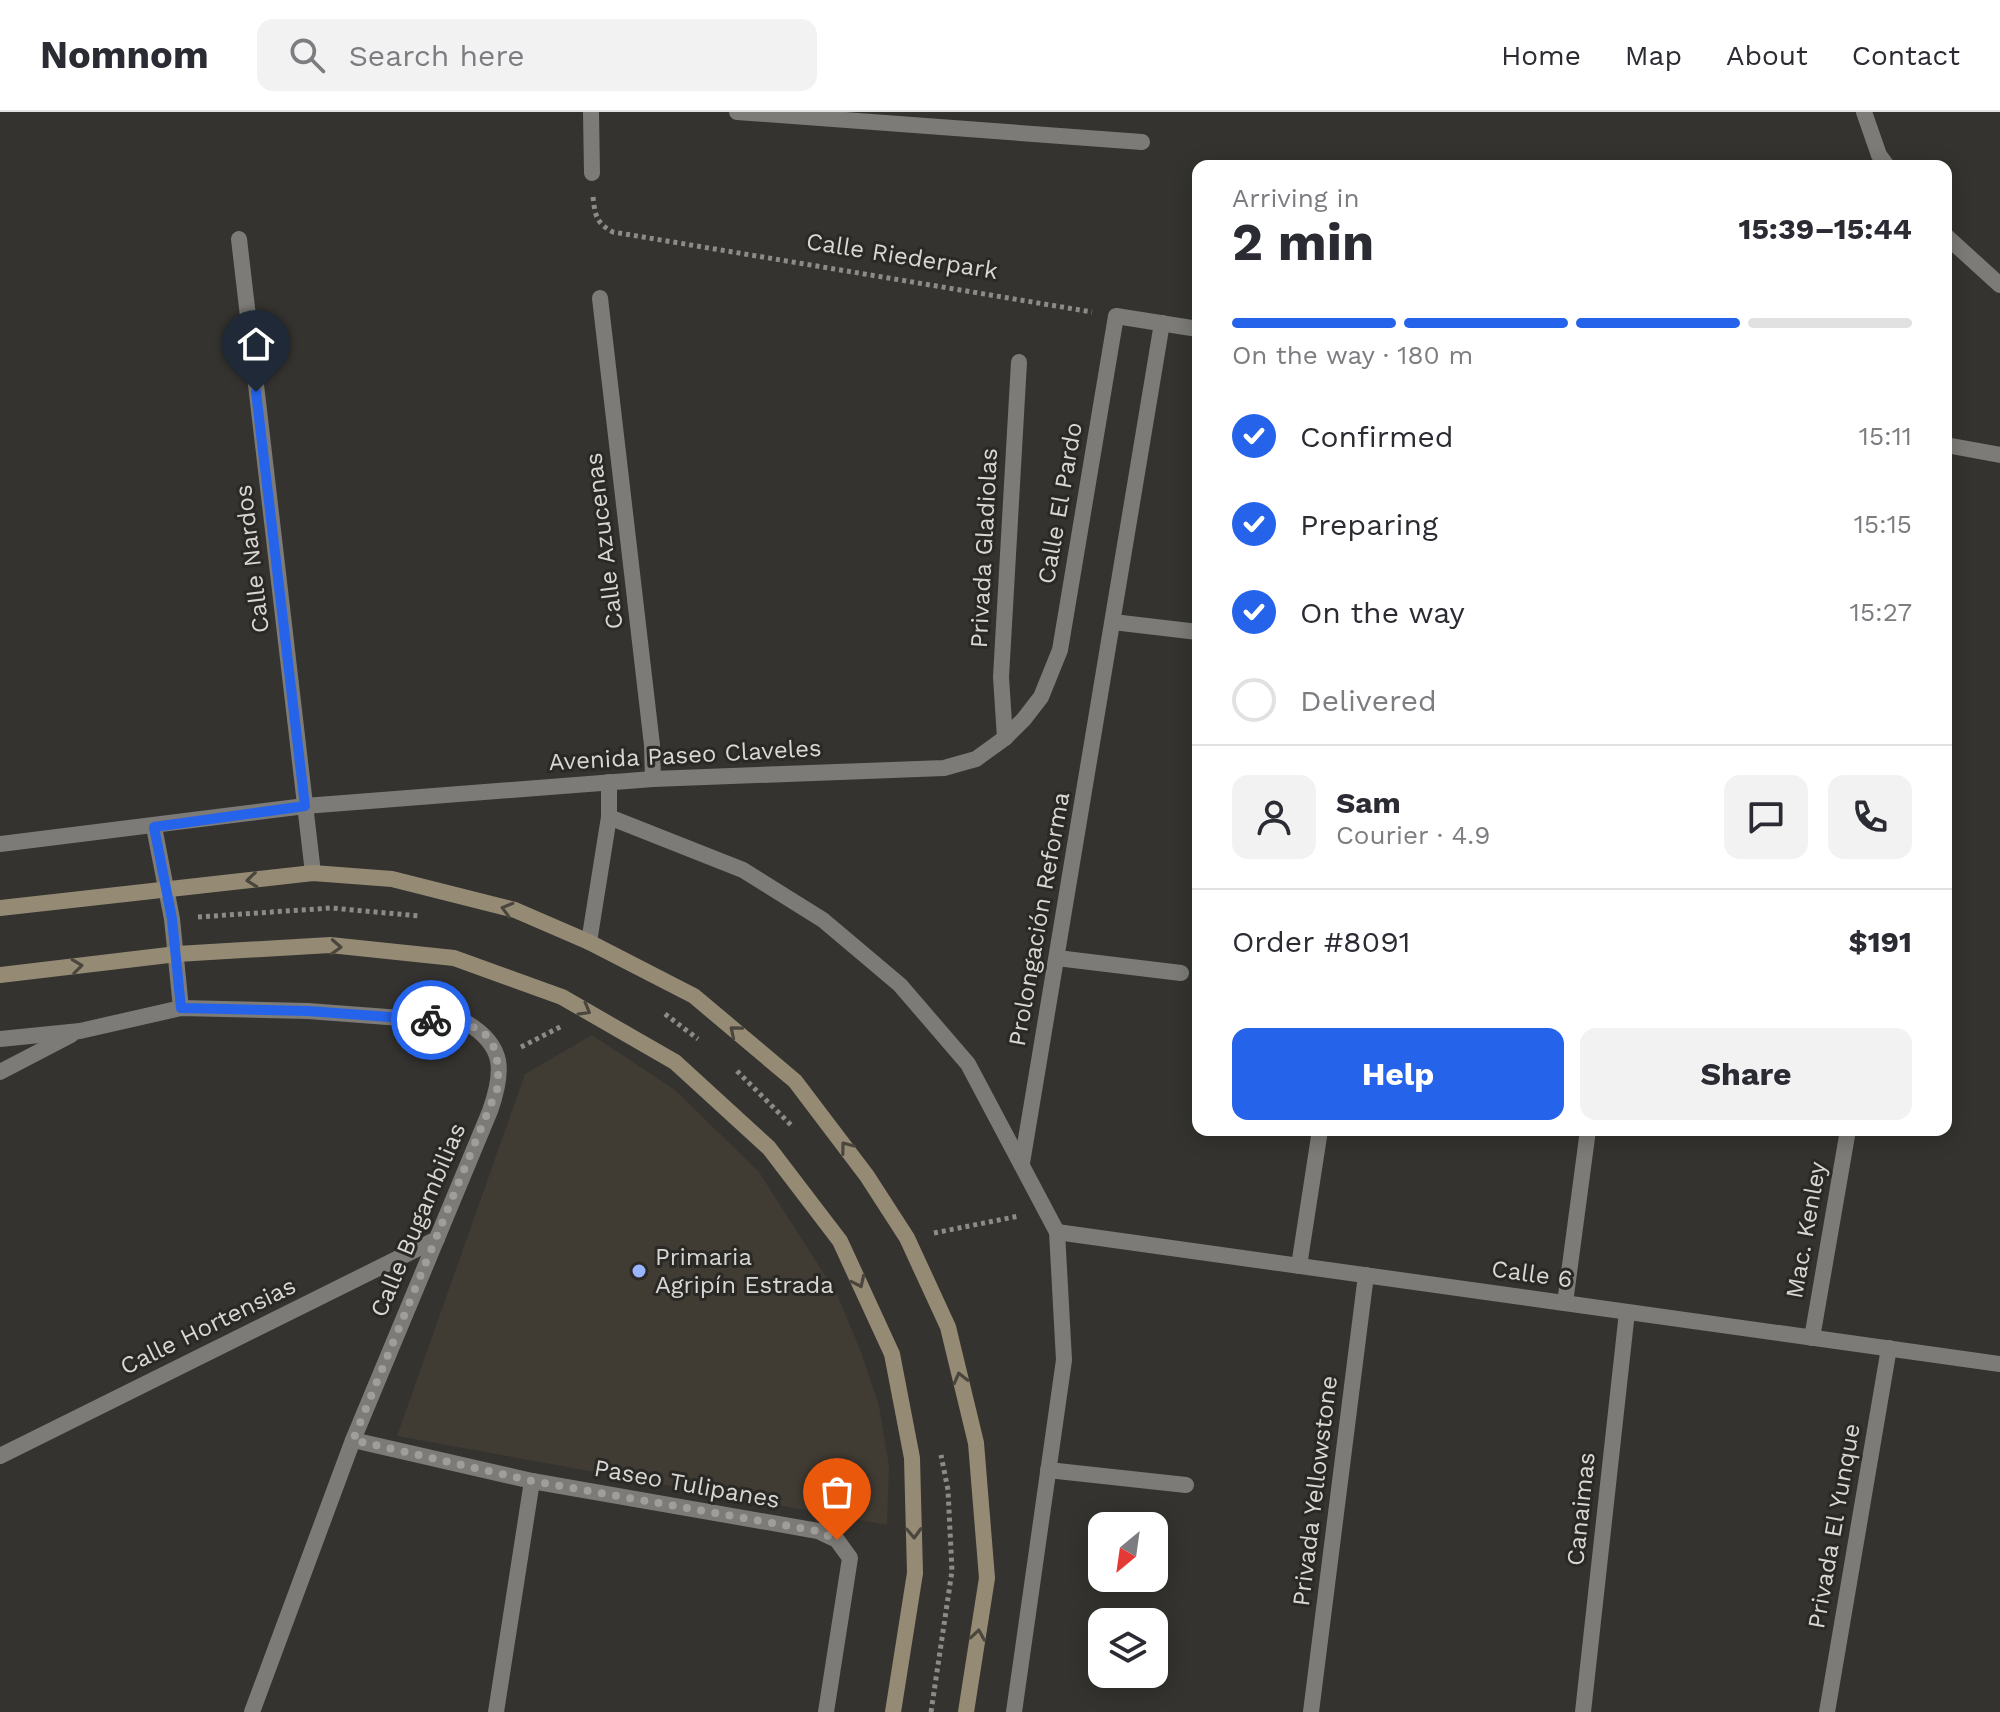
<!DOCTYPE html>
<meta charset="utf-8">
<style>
body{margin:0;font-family:"Work Sans",sans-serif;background:#f2f2f3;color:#2b2b33;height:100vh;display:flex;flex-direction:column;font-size:30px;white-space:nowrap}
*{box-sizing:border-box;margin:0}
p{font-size:26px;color:#7c7c81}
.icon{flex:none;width:44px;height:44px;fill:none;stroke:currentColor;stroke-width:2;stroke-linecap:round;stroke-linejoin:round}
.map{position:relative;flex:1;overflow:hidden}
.details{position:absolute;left:1192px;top:48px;width:760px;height:976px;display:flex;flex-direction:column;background:#fff;border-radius:16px;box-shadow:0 4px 20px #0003}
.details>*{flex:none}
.needle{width:52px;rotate:209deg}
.fabs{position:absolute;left:1088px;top:1400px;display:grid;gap:16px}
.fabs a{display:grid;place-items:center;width:80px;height:80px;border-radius:16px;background:#fff;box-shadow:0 4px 20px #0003;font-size:40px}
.pin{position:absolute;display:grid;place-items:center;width:68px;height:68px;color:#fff;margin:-82px -34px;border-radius:50% 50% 50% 0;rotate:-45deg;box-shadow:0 0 8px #0007}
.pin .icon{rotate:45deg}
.courier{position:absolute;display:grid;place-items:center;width:80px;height:80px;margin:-40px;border:6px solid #2563eb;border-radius:50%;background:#fff;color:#222;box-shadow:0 2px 10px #0007}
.headline em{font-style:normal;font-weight:700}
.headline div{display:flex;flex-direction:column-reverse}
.headline{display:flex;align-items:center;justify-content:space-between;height:136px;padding:0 40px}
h1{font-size:52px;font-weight:700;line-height:60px}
.bar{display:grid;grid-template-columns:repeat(4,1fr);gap:12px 8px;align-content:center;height:96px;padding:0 40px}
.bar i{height:10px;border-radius:6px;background:#e1e1e2}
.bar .active{background:#2563eb}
.bar p{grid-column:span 4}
.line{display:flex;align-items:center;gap:20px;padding:0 40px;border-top:2px solid #e1e1e2}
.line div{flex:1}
.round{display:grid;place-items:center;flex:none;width:84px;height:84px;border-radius:16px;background:#f2f2f3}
ol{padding:0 40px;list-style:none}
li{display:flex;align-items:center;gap:24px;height:88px}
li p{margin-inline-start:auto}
li .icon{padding:8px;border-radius:50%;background:#2563eb;color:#fff;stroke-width:4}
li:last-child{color:#7c7c81}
li i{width:44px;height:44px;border:4px solid #e1e1e2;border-radius:50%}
.cta{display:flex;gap:16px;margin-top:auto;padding:16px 40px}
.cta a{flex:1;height:92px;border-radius:16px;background:#2563eb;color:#fff;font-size:32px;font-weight:700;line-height:92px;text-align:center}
.cta a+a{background:#f2f2f3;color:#2b2b33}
header{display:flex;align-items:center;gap:48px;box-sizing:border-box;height:112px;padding:0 40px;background:#fff;border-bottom:2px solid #e1e1e2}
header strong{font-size:38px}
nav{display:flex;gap:44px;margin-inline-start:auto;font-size:28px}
.search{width:560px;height:72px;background:#f2f2f3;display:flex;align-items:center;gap:20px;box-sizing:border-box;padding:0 28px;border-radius:16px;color:#7c7c81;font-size:30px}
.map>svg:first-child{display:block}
.built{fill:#403b33}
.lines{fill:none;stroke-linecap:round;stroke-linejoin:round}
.path{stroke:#8c8b88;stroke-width:5;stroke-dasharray:4 4;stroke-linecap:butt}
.service{stroke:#7c7b77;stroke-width:16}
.minor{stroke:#7c7b77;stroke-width:16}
.tertiary{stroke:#7c7b77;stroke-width:16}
.secondary{stroke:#958b74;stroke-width:16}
.oneway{stroke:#4a463d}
.done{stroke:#9f9e9b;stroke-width:8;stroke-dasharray:0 14.4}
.route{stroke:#2563eb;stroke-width:10}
.poi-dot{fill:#9ab5fd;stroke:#2a2926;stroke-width:3}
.labels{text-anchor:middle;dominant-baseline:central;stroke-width:6;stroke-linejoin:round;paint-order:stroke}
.street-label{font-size:24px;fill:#d8d7d5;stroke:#2a2926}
.poi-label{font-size:24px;fill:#d8d7d5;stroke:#2a2926;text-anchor:start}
</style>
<header>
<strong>Nomnom</strong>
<div class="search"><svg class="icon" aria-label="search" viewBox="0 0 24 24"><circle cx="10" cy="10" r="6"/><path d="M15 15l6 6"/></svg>Search here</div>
<nav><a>Home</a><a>Map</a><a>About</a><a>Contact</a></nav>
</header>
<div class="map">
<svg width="2000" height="1600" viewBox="0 0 2000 1600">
<rect width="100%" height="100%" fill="#343330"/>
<path class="built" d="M592,923L675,978L759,1060L837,1182L861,1240L879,1294L889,1354L887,1413L397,1324L525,962Z"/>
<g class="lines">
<g class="path">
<path d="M593,85C595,103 596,111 613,120L1092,200"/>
<path d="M198,805L331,796L420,804"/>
<path d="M665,902L698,927"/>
<path d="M521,935L562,914"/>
<path d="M737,959L792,1014"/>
<path d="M934,1121L1019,1104"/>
<path d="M931,1600L952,1459L948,1378L941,1343"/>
</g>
<path class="service" d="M1005,626L1001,565L1019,250"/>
<g class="minor">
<path d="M591,0L592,61"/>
<path d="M737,0L1142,30"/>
<path d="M1864,0L1879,43L1887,54"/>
<path d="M1946,124L2000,173"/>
<path d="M239,127L313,761"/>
<path d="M600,186L652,633L653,667"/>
<path d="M1946,333L2000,343"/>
<path d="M1113,510L1198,520"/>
<path d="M609,670V705L743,758L823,808L900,873L968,952L1057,1120L1064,1248L1014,1600"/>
<path d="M154,715L172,807L181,896"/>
<path d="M0,732L305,694L653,667L944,656L976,647L1005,626L1024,607L1041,585L1060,538L1116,204L1198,217"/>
<path d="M589,830L609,705"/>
<path d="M1057,846L1181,861"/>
<path d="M0,927L80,919L181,896L308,899L467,911C505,934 504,959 490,999L353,1328L252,1600"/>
<path d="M0,960L71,923"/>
<path d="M1022,1051L1162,211"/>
<path d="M1299,1154L1320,1018"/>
<path d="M1565,1191L1588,1018"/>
<path d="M1812,1226L1848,1018"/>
<path d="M353,1328L532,1369L818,1419L837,1428L850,1446L826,1600"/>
<path d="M0,1344L437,1127"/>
<path d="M1048,1358L1186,1373"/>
<path d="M496,1600L532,1369"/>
<path d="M1311,1600L1366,1163"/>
<path d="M1583,1600L1627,1200"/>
<path d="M1827,1600L1889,1236"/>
</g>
<path class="tertiary" d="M1057,1120L2000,1252"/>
<g class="secondary">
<path d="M0,796L313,761L392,767L515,798L589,830L694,884L795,969L867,1064L907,1126L948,1215L976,1331L987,1466L966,1600"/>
<path d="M0,863L177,842L330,833L454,846L562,885L675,950L769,1036L840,1129L892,1242L912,1346L915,1461L893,1600"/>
</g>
</g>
<defs><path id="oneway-chevron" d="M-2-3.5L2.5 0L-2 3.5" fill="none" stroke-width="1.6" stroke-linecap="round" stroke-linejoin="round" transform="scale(2)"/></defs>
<g class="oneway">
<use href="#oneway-chevron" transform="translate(252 768) rotate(174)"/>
<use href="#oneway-chevron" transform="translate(507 797) rotate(-164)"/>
<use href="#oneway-chevron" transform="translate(336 835) rotate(3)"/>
<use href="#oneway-chevron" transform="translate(77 854) rotate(-7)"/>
<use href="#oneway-chevron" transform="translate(585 898) rotate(30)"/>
<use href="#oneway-chevron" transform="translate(735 919) rotate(-140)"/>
<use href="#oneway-chevron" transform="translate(846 1035) rotate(-127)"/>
<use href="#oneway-chevron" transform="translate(859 1170) rotate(65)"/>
<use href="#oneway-chevron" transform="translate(960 1266) rotate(-104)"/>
<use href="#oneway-chevron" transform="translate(914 1421) rotate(88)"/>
<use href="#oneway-chevron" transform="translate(978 1523) rotate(-81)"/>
</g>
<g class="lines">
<path class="done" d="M431,908C483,912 500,919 498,975L353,1328L532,1369L818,1419L837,1428"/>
<path class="route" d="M256,280L305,694L154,715L172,807L181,896L308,899L431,908"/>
</g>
<circle class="poi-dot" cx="639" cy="1159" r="8"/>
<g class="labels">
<g class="street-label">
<text transform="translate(902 144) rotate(9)">Calle Riederpark</text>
<text transform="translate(1060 391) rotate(-80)">Calle El Pardo</text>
<text transform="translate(604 429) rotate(-97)">Calle Azucenas</text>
<text transform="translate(984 436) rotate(-87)">Privada Gladiolas</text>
<text transform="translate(252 447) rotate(-97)">Calle Nardos</text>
<text transform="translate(685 643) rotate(-3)">Avenida Paseo Claveles</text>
<text transform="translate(1039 807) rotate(-80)">Prolongación Reforma</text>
<text transform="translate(418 1108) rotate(-67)">Calle Bugambilias</text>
<text transform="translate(1806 1118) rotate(-80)">Mac. Kenley</text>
<text transform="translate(1532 1162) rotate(8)">Calle 6</text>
<text transform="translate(208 1214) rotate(-26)">Calle Hortensias</text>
<text transform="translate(687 1372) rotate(10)">Paseo Tulipanes</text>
<text transform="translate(1315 1379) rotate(-83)">Privada Yellowstone</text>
<text transform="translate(1581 1397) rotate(-84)">Canaimas</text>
<text transform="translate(1834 1414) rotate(-80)">Privada El Yunque</text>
</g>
<g class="poi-label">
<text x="655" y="1145">Primaria<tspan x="655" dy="28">Agripín Estrada</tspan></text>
</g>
</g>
</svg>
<div class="fabs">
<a><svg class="needle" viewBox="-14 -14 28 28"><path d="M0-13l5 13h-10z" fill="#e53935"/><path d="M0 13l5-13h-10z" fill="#7c7c81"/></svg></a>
<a><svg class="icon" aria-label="layers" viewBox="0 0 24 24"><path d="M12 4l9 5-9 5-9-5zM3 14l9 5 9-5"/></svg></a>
</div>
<div class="pin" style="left:837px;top:1428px;background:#ea580c"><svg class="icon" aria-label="bag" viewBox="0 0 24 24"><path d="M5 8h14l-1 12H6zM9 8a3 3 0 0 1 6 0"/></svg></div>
<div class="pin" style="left:256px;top:280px;background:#1f2937"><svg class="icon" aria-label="home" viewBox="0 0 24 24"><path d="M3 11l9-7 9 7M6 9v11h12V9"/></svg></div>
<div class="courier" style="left:431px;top:908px"><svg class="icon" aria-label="bike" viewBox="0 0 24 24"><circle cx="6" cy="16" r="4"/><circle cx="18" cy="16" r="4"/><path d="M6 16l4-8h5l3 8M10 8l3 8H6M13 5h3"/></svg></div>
<section class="details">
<div class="headline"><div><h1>2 min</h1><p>Arriving in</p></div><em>15:39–15:44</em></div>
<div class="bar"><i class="active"></i><i class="active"></i><i class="active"></i><i></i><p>On the way · 180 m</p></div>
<ol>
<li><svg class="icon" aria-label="check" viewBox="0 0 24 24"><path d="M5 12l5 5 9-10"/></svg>Confirmed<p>15:11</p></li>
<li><svg class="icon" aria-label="check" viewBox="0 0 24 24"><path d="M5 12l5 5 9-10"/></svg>Preparing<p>15:15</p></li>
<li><svg class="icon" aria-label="check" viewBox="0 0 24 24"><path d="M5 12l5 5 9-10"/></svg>On the way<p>15:27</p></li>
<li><i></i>Delivered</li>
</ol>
<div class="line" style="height:144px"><a class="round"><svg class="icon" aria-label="person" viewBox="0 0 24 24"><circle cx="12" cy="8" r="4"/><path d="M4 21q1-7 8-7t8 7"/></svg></a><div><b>Sam</b><p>Courier · 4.9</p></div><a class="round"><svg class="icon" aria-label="chat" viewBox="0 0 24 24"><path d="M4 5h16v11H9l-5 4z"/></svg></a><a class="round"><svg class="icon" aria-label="phone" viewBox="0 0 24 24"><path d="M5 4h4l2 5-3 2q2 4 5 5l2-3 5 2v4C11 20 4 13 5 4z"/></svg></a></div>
<div class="line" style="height:104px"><div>Order #8091</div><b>$191</b></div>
<div class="cta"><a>Help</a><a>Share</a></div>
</section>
</div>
